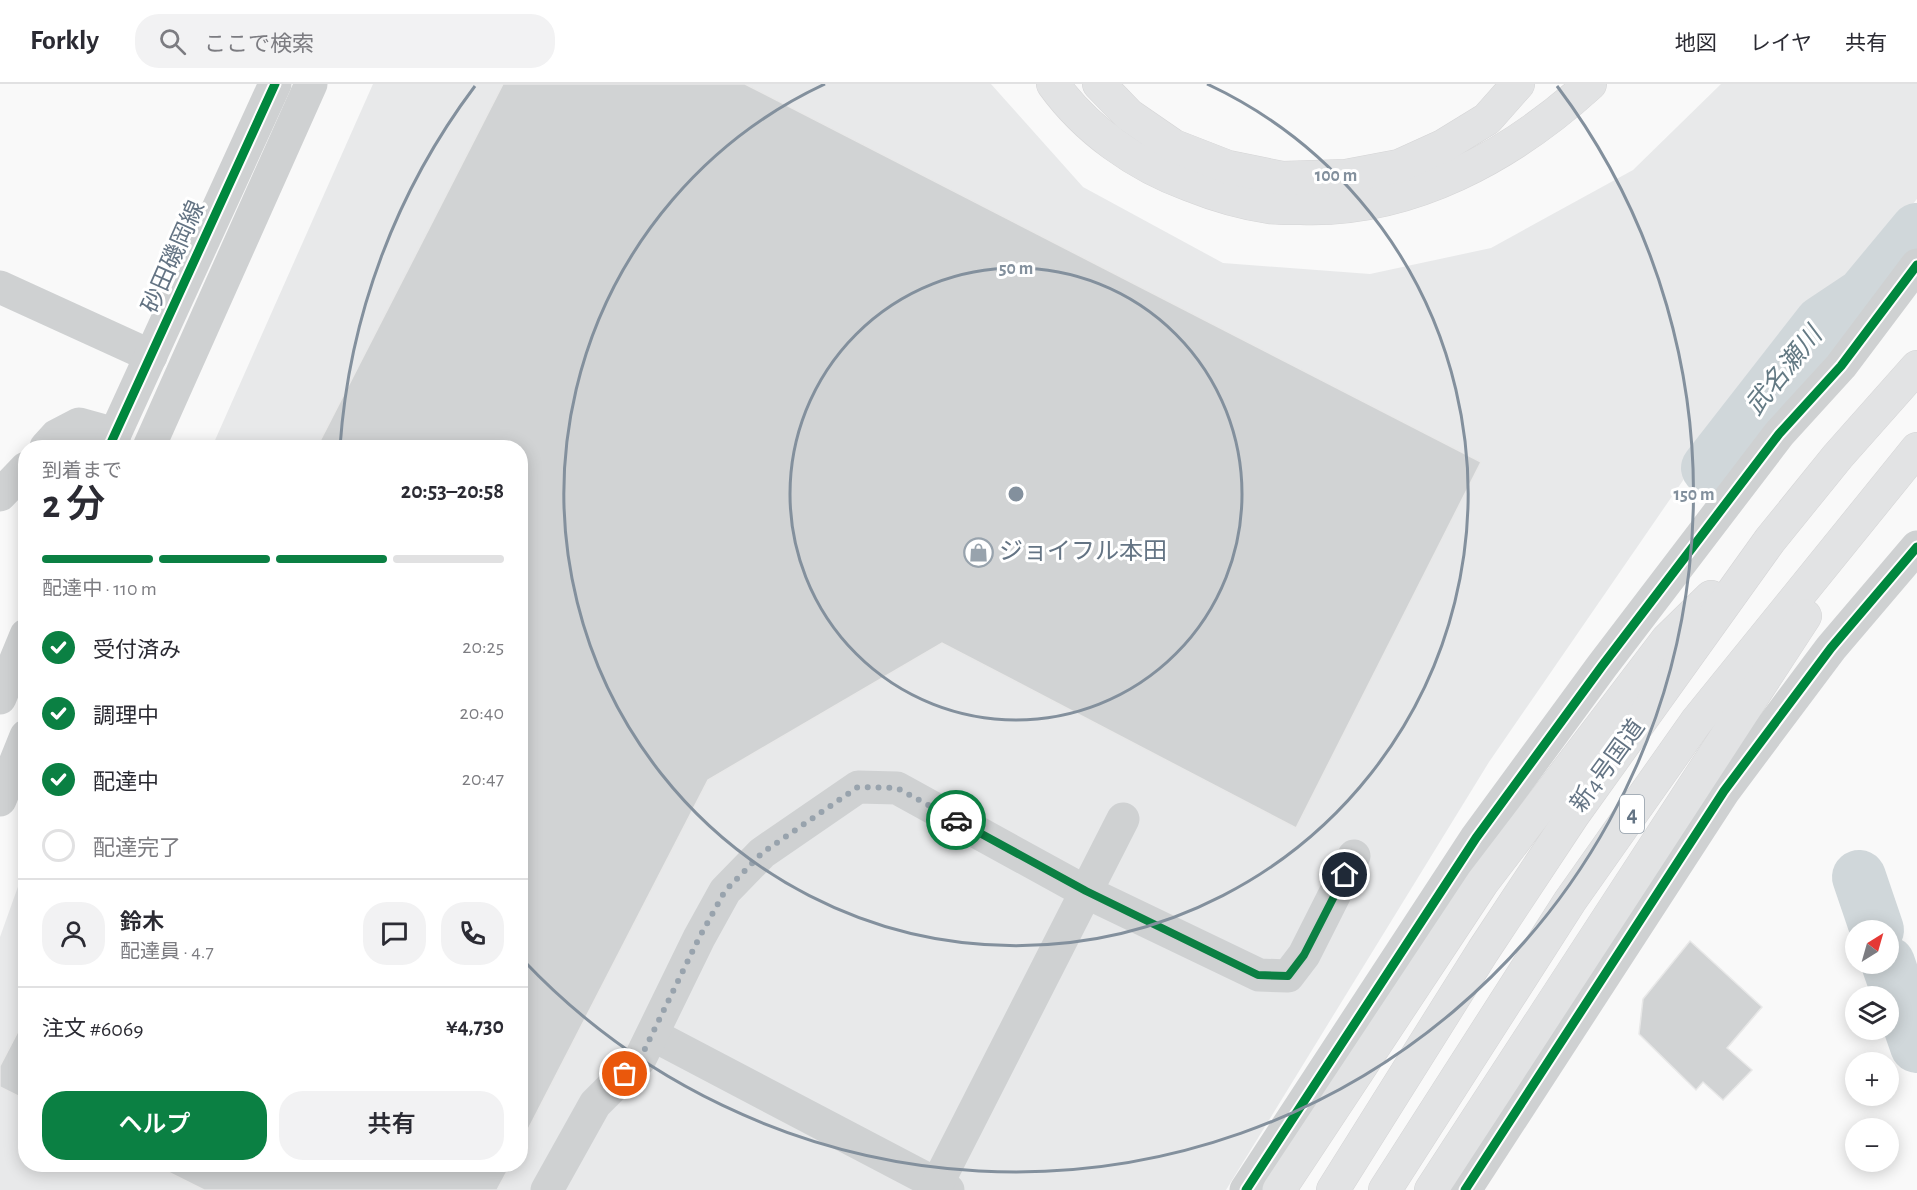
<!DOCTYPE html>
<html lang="ja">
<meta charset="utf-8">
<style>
body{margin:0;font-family:"Alegreya Sans","Noto Sans JP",sans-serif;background:#f2f2f3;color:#2b2b33;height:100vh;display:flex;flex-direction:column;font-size:22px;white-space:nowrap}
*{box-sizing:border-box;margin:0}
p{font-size:20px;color:#7c7c81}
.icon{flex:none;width:33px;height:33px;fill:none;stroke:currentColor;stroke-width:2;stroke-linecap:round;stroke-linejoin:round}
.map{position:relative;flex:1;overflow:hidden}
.side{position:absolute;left:18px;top:356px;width:510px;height:732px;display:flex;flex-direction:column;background:#fff;border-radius:24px;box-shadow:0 3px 15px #0003}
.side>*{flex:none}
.needle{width:39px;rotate:37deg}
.controls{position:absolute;left:1845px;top:836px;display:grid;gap:12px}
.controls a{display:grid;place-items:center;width:54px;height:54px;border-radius:50%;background:#fff;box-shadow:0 3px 15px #0003;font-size:30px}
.pin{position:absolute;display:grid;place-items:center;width:51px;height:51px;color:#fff;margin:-26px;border:3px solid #fff;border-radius:50%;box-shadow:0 2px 6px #0007}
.courier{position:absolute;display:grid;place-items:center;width:60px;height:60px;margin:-30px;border:4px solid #0b8043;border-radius:50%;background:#fff;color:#222;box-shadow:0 2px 8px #0007}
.head em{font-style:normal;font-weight:600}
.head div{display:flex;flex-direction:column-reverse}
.head{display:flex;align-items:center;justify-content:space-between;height:102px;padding:0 24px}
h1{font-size:39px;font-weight:600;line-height:45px}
.bar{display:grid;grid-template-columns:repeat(4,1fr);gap:9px 6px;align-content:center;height:72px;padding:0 24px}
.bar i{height:8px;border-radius:4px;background:#e1e1e2}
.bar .on{background:#0b8043}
.bar p{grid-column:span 4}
.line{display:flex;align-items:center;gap:15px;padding:0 24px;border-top:2px solid #e1e1e2}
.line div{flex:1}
.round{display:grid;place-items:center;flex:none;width:63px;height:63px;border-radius:24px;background:#f2f2f3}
ol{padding:0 24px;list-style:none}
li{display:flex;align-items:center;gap:18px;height:66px}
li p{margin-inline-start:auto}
li .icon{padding:6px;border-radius:50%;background:#0b8043;color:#fff;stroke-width:4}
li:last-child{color:#7c7c81}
li i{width:33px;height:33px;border:3px solid #e1e1e2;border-radius:50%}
.action{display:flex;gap:12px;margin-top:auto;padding:12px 24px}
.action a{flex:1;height:69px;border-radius:24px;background:#0b8043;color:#fff;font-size:24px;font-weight:600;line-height:69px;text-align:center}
.action a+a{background:#f2f2f3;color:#2b2b33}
header{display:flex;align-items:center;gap:36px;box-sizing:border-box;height:84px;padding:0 30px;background:#fff;border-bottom:2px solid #e1e1e2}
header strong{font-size:28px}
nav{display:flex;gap:33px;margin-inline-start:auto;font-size:21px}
.search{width:420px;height:54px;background:#f2f2f3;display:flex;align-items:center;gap:15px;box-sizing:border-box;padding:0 21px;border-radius:24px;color:#7c7c81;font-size:22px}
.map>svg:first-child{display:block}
.built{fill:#e8e9ea}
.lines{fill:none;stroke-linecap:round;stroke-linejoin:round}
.river{stroke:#d0d7da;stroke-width:54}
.building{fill:#d1d3d4;stroke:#e8e8e8;stroke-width:1.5}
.highway-casing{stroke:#d5d5d6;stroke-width:34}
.minor{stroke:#cfd1d2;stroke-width:33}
.highway{stroke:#e2e3e4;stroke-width:33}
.cycleway-casing{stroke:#fff;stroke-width:13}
.cycleway{stroke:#00873e;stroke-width:9}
.done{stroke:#98a3ad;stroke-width:6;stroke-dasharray:0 10.8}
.route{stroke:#0b8043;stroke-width:8}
.ring{fill:none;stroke:#83909d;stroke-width:3}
.labels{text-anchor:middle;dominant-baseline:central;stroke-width:6;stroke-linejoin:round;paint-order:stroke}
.shield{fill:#fff;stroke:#929ea9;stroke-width:1.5}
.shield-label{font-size:22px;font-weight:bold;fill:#647484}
.street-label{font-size:24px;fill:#647484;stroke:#fff}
.poi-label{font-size:24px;fill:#647484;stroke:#fff;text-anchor:start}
.water-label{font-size:26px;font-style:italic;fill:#647a84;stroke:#fff}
.centre{fill:#83909d;stroke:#fff;stroke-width:3}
.ring-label{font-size:18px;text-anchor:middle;font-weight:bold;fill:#83909d;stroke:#fff;stroke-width:6;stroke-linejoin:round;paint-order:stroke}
</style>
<header>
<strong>Forkly</strong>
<div class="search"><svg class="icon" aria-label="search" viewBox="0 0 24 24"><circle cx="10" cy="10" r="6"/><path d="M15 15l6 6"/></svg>ここで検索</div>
<nav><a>地図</a><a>レイヤ</a><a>共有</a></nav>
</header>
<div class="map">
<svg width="1917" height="1106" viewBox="0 0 1917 1106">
<rect width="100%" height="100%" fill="#f9f9f9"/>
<path class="built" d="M373,0H991L1083,103L1223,179L1370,190L1491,164L1633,86L1721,0H1917V115L1695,379L1489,678L1226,1106H0V853L25,783L26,1080H520V363H212Z"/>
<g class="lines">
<g class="river">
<path d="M1708,384L1821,239L1863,211L1917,146"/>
<path d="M1859,793L1877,846"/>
<path d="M1888,879L1917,962"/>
</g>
</g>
<g class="building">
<path d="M503,0H745L1481,378L1296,744L942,559L708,696L520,1061V363H317Z"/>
<path d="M1690,857L1762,923L1727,964L1752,986L1723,1016L1703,998L1696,1006L1639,950L1643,915Z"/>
<path d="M26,932V1016L0,1003V982Z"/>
<path d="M152,1080H511L497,1106H204Z"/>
</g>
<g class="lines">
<defs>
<g id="highway">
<path d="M1053,0C1086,46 1137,82 1190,101C1215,111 1242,119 1269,123C1279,124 1290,124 1301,124C1410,128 1511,72 1590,0"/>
<path d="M1099,0L1129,31L1174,62L1228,83L1282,94L1346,92L1399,82L1443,62L1487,35L1518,0"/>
<path d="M1279,1106L1482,799L1667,556L1711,513"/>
<path d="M1333,1106L1483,867L1573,731L1770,456L1838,372L1917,283"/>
<path d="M1385,1106L1570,817L1696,638L1917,365"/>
<path d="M1431,1106L1805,532"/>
</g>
</defs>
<use href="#highway" class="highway-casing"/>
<g class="minor">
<path d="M0,203L151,272"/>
<path d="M46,363L56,352L79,340L115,350"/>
<path d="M109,363L275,0"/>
<path d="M149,363L311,0"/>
<path d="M0,411L26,384"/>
<path d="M0,614L26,551"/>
<path d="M0,716L26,652"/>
<path d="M653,951L948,1106"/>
<path d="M547,1106L595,1020L640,975L699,854L725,807L762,769L858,703L897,704L1086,808L1259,891L1288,892L1304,871L1354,772"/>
<path d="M934,1106L1123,735"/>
<path d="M1246,1106L1476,754L1602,582L1779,350L1841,282L1917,181"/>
<path d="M1465,1106L1724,707L1831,564L1917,463"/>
</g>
<use href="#highway" class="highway"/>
<defs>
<g id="cycleway">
<path d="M109,363L275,0"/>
<path d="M1246,1106L1476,754L1602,582L1779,350L1841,282L1917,181"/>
<path d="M1465,1106L1724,707L1831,564L1917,463"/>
</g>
</defs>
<use href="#cycleway" class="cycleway-casing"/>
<use href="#cycleway" class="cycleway"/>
</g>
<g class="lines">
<path class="done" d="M625,990L640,975L699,854L725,807L762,769L858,703L897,704L956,736"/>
<path class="route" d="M956,736L1086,807L1258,891L1288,892L1304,871L1345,791"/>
</g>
<g class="ring">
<circle cx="1016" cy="410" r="226"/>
<path d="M1207 0A452 452 0 1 1 825 0"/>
<path d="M340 363A678 678 0 0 1 475 2M1557 2A678 678 0 0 1 524 877"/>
</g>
<defs>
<symbol id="shop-ring" viewBox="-11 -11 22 22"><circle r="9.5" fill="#fff" stroke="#98a3ad" stroke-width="1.5"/><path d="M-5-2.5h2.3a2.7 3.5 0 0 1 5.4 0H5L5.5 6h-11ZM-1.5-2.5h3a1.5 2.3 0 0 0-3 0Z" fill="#98a3ad"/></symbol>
</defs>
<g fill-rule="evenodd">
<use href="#shop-ring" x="962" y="452" width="33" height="33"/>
</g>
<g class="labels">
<rect class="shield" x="1620" y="711" width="24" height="38" rx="4.5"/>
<g class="shield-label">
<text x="1632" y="730">4</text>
</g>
<g class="street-label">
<text transform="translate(174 173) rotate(-66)">砂田磯岡線</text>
<text transform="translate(1608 682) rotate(-54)">新4号国道</text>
</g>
<g class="poi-label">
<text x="999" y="468">ジョイフル本田</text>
</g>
<g class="water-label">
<text transform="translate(1784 287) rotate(-51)">武名瀬川</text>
</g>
</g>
<circle cx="1016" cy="410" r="9" class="centre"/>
<g class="ring-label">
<text x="1336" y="97">100 m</text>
<text x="1016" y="190">50 m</text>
<text x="1694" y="416">150 m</text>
</g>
</svg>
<div class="controls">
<a><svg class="needle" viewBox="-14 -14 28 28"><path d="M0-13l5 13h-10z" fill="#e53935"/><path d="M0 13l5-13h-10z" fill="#7c7c81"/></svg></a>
<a><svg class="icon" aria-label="layers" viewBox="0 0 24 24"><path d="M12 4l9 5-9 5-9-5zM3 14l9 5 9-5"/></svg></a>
<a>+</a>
<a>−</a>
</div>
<div class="pin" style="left:625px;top:990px;background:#ea580c"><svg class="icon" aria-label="bag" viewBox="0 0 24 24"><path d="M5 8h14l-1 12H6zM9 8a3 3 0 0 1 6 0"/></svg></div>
<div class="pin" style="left:1345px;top:791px;background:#1f2937"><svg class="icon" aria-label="home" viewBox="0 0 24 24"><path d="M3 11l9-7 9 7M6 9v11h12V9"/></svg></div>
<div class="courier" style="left:956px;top:736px"><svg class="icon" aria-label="car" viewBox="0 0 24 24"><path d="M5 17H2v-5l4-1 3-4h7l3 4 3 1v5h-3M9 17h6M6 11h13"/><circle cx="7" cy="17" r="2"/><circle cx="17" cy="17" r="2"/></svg></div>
<section class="side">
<div class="head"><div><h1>2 分</h1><p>到着まで</p></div><em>20:53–20:58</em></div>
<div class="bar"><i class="on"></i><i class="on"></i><i class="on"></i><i></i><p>配達中 · 110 m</p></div>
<ol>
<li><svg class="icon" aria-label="check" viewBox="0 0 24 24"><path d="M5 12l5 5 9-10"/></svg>受付済み<p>20:25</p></li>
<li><svg class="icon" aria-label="check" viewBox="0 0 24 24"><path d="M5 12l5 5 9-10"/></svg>調理中<p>20:40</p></li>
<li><svg class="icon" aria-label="check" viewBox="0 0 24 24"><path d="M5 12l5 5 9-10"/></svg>配達中<p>20:47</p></li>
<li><i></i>配達完了</li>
</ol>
<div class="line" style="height:108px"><a class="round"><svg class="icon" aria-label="person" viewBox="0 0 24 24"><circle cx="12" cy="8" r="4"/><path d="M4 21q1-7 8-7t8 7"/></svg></a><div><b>鈴木</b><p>配達員 · 4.7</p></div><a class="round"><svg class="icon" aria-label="chat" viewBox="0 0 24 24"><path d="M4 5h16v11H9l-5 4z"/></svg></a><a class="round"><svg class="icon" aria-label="phone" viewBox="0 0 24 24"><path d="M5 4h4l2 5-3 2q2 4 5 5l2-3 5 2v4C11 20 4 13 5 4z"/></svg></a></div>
<div class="line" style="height:78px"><div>注文 #6069</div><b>¥4,730</b></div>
<div class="action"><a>ヘルプ</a><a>共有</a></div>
</section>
</div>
